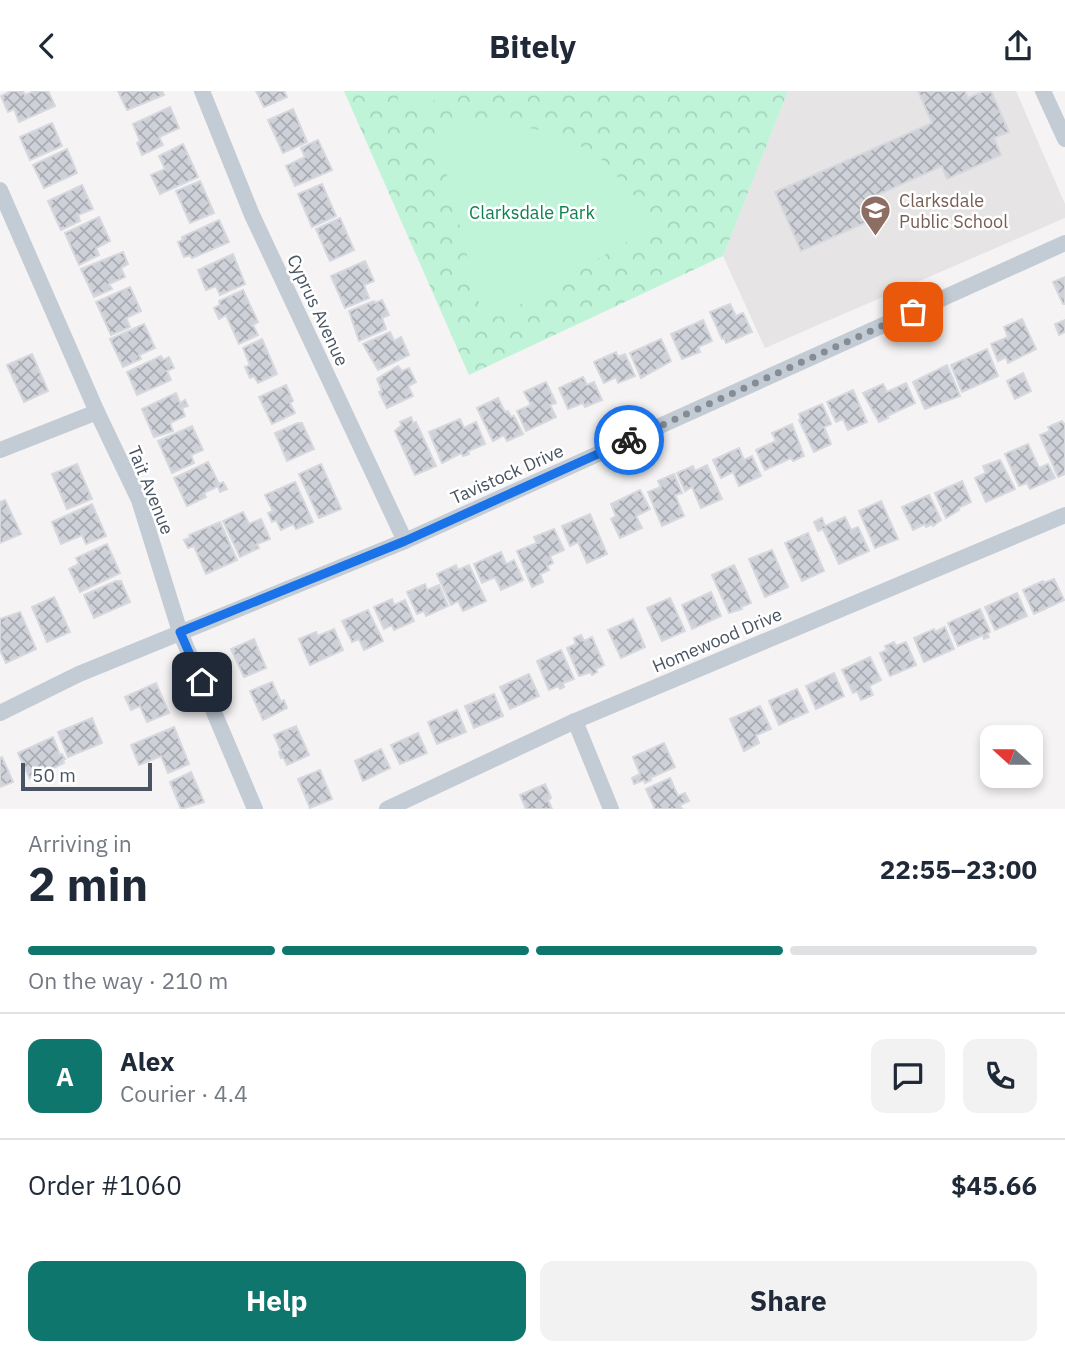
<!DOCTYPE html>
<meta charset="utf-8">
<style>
body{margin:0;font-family:"IBM Plex Sans",sans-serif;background:#f2f2f3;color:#1f2937;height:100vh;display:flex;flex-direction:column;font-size:26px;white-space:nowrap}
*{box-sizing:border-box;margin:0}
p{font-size:23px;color:#747a83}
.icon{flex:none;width:38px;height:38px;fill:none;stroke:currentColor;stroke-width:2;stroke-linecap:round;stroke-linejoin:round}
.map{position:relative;height:718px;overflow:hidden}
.sheet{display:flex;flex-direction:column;background:#fff;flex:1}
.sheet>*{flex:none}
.needle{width:46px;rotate:291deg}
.controls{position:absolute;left:980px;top:634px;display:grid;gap:14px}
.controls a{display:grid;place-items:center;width:63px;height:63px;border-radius:14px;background:#fff;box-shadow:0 4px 10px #0003;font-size:35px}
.scale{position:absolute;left:21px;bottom:18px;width:131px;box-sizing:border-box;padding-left:7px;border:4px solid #485463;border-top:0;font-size:19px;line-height:24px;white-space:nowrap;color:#485463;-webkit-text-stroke:5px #fff;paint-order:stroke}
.pin{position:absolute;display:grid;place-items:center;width:60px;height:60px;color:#fff;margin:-30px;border-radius:14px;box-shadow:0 4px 10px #0006}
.courier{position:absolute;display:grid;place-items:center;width:70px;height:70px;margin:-35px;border:5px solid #1a73e8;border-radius:50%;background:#fff;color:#222;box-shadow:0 2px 9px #0007}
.overview em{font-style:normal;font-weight:800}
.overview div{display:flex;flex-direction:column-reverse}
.overview{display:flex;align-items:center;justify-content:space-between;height:119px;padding:0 28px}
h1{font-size:46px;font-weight:800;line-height:52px}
.bar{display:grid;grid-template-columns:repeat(4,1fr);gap:10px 7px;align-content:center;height:84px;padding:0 28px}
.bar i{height:9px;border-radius:5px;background:#e0e1e3}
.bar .selected{background:#0f766e}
.bar p{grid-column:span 4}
.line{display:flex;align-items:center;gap:18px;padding:0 28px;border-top:2px solid #e0e1e3}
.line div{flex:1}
.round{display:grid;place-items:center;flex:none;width:74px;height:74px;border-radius:14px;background:#f2f2f3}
.primary-button{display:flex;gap:14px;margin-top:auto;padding:14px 28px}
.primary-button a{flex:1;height:80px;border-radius:14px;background:#0f766e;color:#fff;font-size:28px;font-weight:800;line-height:80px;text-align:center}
.primary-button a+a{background:#f2f2f3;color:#1f2937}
header{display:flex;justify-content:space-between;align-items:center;height:91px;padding:0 28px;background:#fff;font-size:32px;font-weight:800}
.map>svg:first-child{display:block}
.education{fill:#e6e4e5}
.forest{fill:url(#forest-crowns)}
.pitch{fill:#bff4d8}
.building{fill:url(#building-cross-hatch);stroke:#d6d8de;stroke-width:2}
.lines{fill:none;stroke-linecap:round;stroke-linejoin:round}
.minor{stroke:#c3ccd5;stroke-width:16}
.done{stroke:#858c95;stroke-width:7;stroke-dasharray:0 12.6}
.route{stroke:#1a73e8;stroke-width:9}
.labels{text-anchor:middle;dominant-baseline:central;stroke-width:5;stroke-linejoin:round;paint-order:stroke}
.education-label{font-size:18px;fill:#785e54;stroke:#fff;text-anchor:start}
.park-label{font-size:18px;fill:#0f8250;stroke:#fff}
.street-label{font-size:18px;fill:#485463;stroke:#fff}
</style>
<header><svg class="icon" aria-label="back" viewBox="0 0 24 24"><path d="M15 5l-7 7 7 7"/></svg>Bitely<svg class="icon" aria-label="share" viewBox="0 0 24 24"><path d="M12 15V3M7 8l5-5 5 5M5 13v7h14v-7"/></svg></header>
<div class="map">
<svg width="1065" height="718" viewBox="0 0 1065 718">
<defs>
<pattern id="forest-crowns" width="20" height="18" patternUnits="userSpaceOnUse" patternTransform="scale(1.75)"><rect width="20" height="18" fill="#bff4d8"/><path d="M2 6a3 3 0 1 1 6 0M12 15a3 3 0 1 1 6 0" fill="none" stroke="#a6d3bc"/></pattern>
<pattern id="building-cross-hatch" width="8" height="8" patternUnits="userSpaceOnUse" patternTransform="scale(1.75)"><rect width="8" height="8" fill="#ced1d8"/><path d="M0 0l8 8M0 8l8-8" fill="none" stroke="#a9acb3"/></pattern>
</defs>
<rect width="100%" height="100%" fill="#f5f3f3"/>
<path class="education" d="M788,0H1016L1065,113V127L765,257L723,165Z"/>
<path class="forest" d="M344,0H788L723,165L469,284Z"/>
<g class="pitch">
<path d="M397,0H487L399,16Z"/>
<path d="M517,35L546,40L596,62L659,132L499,226L481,220L435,36Z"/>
</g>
<g class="building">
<path d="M11,0H23L25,4L34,0H48L55,15L19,31L14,18L8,21L1,5Z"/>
<path d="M118,0H162L164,4L127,19Z"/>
<path d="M256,0H284L287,6L264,16Z"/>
<path d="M918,0H965L968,7L984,0H991L1009,41L994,47L1001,64L947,88L942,75L866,109L870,118L861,122L865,132L801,160L775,101L932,32Z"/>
<path d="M170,16L179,37L159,46L163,54L142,64L137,52L140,50L133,33Z"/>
<path d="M293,18L307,51L283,62L268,29Z"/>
<path d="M52,32L62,55L30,69L20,46Z"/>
<path d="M318,49L332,79L295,95L286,75L305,66L301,57Z"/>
<path d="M183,53L198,86L160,103L151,84L165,78L159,65Z"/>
<path d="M67,58L77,82L44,97L33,74Z"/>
<path d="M200,90L214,122L190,132L176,100Z"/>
<path d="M322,93L336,125L312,136L298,103Z"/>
<path d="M82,94L93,118L78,124L80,130L61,139L48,110Z"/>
<path d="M99,126L110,150L96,157L99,164L79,174L65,142Z"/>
<path d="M340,127L354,159L330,170L316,138Z"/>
<path d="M219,129L229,151L192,167L190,164L184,166L178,151L183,149L182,146Z"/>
<path d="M123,161L128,173L121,177L125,186L109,193L112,198L94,206L81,178Z"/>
<path d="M233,163L245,193L220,204L216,195L206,199L198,179Z"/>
<path d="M365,170L374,190L364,194L369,207L345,217L331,185Z"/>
<path d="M1065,186V213H1063L1053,191Z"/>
<path d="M130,196L141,220L126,227L130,236L111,244L96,211Z"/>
<path d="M243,199L258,231L253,234L258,244L239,253L226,224L219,228L214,217L220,214L219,210Z"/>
<path d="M382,209L389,224L382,227L386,238L359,250L349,220L374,210L375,212Z"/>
<path d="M730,213L736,225L743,222L752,241L726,252L724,247L722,248L710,221Z"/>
<path d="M1022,228L1036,258L1008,272L1006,266L998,270L991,253L1008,246L1004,236Z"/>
<path d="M703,229L712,250L698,256L700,261L682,268L671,243Z"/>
<path d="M1065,229V241L1059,244L1055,233Z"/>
<path d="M144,233L155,257L139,264L141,268L123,276L110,248Z"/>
<path d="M390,241L394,250L401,246L409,264L378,279L363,253Z"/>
<path d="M262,248L277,283L258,292L254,285L250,287L245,276L250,274L243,257Z"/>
<path d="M661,248L671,270L641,287L630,262Z"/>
<path d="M987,258L998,285L962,301L951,274Z"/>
<path d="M616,261L618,266L625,263L635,285L618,292L616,286L604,292L594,271Z"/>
<path d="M32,263L48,300L24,311L7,274Z"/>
<path d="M161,265L163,269L169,266L174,277L167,280L171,289L137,304L127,281Z"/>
<path d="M947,274L960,305L925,318L913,291Z"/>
<path d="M398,275L402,280L409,277L416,291L408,295L413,305L387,317L379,301L382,300L377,288Z"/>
<path d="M1023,282L1031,300L1015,308L1007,290Z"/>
<path d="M583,286L587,294L594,291L602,309L585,316L583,312L568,318L559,297Z"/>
<path d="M546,291L556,312L550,314L556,326L526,340L517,320L531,314L524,301Z"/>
<path d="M906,292L915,312L887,325L888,327L879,331L863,302L883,293L887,301Z"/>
<path d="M286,294L293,310L290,312L295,322L272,333L259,306Z"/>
<path d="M853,299L867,331L848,339L843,328L836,331L827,311Z"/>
<path d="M176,302L180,312L185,309L188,315L182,317L185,325L170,332L173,340L154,346L142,318Z"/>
<path d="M498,307L505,321L508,320L511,326L514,325L523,343L507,350L504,344L493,350L477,317Z"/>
<path d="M822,313L831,333L824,336L831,353L814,361L799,329L801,328L799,323Z"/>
<path d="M411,326L413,332L416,331L436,375L415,384L395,340L402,334L400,331Z"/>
<path d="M460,328L464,337L476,331L485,353L468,360L469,363L463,365L461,362L442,372L429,341Z"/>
<path d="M1062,330L1065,334V383L1058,386L1040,344L1050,340L1048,336Z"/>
<path d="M298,332H302L314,358L287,370L275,342Z"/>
<path d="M792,333L804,365L793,370L791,367L765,379L756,359L776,350L772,342Z"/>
<path d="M192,335L203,359L191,364L194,372L172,382L158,350Z"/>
<path d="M1028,353L1039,377L1048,373L1055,387L1030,398L1027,392L1019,395L1005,363Z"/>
<path d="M739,357L744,369L752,365L761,385L739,395L733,381L721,387L713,369Z"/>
<path d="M1000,369L1015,398L986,411L975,387L986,382L983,375Z"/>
<path d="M208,371L219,393L223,391L227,398L220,401L218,395L204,402L206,406L187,415L174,387Z"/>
<path d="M77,373L92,408L67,418L52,383Z"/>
<path d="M321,373L341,418L319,427L299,383Z"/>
<path d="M707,374L722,408L701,417L692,396L685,400L677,382L693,375L695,380Z"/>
<path d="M674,383L682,402L675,404L684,425L662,435L648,401L661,396L658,390Z"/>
<path d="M962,390L971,411L958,417L959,419L946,427L935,402Z"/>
<path d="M295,391L313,431L296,438L293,433L281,439L276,429L272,431L268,422L273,420L265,404Z"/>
<path d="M640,399L650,418L636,425L642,437L620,447L611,428L616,425L611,413Z"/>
<path d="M929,404L941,429L933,435L932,433L926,436L925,433L913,439L902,416Z"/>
<path d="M5,409L21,443L0,452V411Z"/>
<path d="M881,410L898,448L875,457L859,420Z"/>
<path d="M92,413L106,445L86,453L82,444L61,453L52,431Z"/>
<path d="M243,421L249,433L261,428L270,448L257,453L259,457L240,466L223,430Z"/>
<path d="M590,423L607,463L587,472L578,451L570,455L562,435Z"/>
<path d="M845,426L851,439L858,436L869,460L839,473L823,438L818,440L814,431L822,427L825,435Z"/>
<path d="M220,431L237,469L206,483L194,455L188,457L184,449L190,447L189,444Z"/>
<path d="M554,438L564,459L550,465L553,472L547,475L549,479L540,483L543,491L532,496L517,460L537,452L534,446Z"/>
<path d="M808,442L824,480L802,490L785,452Z"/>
<path d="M107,453L120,482L80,501L69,478L79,473L76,467Z"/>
<path d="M772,459L788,496L765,506L749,468Z"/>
<path d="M501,461L506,473L514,469L523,489L501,499L495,486L482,492L474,473Z"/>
<path d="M456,474L458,479L469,474L486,510L463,520L458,510L451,514L437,483Z"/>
<path d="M734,474L751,512L741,516L742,518L729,522L712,484Z"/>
<path d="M1054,488L1064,509L1034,523L1023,499L1043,490L1044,492Z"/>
<path d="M116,490H121L130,511L94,527L84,504Z"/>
<path d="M425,493L427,499L439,494L448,515L426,525L424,520L417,523L407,501Z"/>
<path d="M711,501L721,525L692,538L682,514Z"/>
<path d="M1017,502L1027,525L995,539L985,516Z"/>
<path d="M54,506L70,541L47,551L32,516Z"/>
<path d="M670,507L685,540L662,550L647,517Z"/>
<path d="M392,508L394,514L405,509L414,530L394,539L392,534L384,538L374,516Z"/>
<path d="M980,518L990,541L987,543L989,546L984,548L983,544L958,555L948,532Z"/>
<path d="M368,519L383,550L364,559L359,548L352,551L342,530Z"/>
<path d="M20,521L36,558L6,572L0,559V528Z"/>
<path d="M633,528L645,556L621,567L608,539Z"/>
<path d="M945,536L954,558L924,571L914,547L934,538L935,541Z"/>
<path d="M334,538L343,559L310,574L299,548L316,541L318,545Z"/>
<path d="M581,544L584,550L592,546L604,574L596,578L597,581L592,584L591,581L579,585L567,557L576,553L574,547Z"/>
<path d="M254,548L266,577L244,586L231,558Z"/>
<path d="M894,551L896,555L906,551L916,574L890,585L880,562L887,559L885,555Z"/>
<path d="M561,559L574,588L563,592L564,596L560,598L558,595L549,599L537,570Z"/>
<path d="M870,566L881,589L869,595L873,604L861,609L857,600L853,602L842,579Z"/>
<path d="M834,582L844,605L816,618L806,595Z"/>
<path d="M529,583L539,605L510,618L500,596Z"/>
<path d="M272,591L281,611L284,609L287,617L263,629L250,600Z"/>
<path d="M156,592L169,622L147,631L140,615L131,619L125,606Z"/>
<path d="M797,598L808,621L779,634L769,610Z"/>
<path d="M494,603L503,625L474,637L465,615Z"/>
<path d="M760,615L771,638L756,644L759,652L744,660L730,628Z"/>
<path d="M457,619L466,641L437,653L428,631Z"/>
<path d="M92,627L102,652L68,666L58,641Z"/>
<path d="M296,635L309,664L287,674L283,666L281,667L279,661L281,660L274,644Z"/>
<path d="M174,636L189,673L168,682L161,665L139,674L131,654Z"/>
<path d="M418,642L427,662L400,673L391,654Z"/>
<path d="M53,646L60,664L62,663L65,668L63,669L64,672L30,688L18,662Z"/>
<path d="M664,652L675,676L650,687L651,689L645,692L644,689L634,693L632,687L640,683L633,666Z"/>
<path d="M381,658L390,677L363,690L355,670Z"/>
<path d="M2,666L13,691L0,696V667Z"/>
<path d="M320,679L332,708L310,717L298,688Z"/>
<path d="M191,681L204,711L181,718L170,691Z"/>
<path d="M670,687L678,705L685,702L689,710L680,714L682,718H655L646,698Z"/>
<path d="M545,693L551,707L548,709L552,718H526L520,704Z"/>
</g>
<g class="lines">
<g class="minor">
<path d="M202,0L252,124L405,450"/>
<path d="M1043,0L1065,48"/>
<path d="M0,99L97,321L139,409L180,541L255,718"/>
<path d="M0,359L97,321"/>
<path d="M0,622L79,583L405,450L1065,152"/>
<path d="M575,630L611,718"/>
<path d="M387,718L575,630L1065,424"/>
</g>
</g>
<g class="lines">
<path class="done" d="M629,349L913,221"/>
<path class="route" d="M202,591L180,541L405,450L629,349"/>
</g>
<defs>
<symbol id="school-pin" viewBox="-11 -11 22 30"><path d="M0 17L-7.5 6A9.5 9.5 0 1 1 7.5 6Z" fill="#8d6e63" stroke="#fff"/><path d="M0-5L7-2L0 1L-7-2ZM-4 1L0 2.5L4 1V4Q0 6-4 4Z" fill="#fff"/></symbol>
</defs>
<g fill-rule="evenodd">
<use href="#school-pin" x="858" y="102" width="35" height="47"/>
</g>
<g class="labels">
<g class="education-label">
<text x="899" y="109">Clarksdale<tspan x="899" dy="21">Public School</tspan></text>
</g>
<g class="park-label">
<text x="532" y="121">Clarksdale Park</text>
</g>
<g class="street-label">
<text transform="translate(318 219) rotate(65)">Cyprus Avenue</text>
<text transform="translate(507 383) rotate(-24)">Tavistock Drive</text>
<text transform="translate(151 399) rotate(68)">Tait Avenue</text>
<text transform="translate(717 549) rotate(-23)">Homewood Drive</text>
</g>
</g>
</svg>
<div class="controls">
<a><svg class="needle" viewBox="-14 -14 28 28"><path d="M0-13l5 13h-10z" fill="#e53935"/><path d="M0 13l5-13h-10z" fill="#747a83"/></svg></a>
</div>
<div class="scale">50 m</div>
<div class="pin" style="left:913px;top:221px;background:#ea580c"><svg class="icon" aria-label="bag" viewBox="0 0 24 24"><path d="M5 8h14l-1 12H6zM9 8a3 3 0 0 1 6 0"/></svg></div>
<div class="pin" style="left:202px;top:591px;background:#1f2937"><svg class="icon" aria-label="home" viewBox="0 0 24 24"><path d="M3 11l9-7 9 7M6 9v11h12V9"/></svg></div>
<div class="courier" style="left:629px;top:349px"><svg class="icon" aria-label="bike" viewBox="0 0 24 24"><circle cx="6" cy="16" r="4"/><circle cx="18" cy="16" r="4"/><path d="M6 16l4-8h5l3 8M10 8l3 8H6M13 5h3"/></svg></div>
</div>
<section class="sheet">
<div class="overview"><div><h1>2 min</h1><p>Arriving in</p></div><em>22:55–23:00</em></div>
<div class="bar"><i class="selected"></i><i class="selected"></i><i class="selected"></i><i></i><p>On the way · 210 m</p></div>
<div class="line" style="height:126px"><b class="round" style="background:#0f766e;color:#fff">A</b><div><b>Alex</b><p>Courier · 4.4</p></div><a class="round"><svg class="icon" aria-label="chat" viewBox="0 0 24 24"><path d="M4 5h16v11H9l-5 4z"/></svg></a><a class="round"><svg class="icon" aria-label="phone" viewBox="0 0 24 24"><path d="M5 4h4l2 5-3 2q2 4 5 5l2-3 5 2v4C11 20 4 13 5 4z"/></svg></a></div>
<div class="line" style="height:91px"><div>Order #1060</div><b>$45.66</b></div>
<div class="primary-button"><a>Help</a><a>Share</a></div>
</section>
